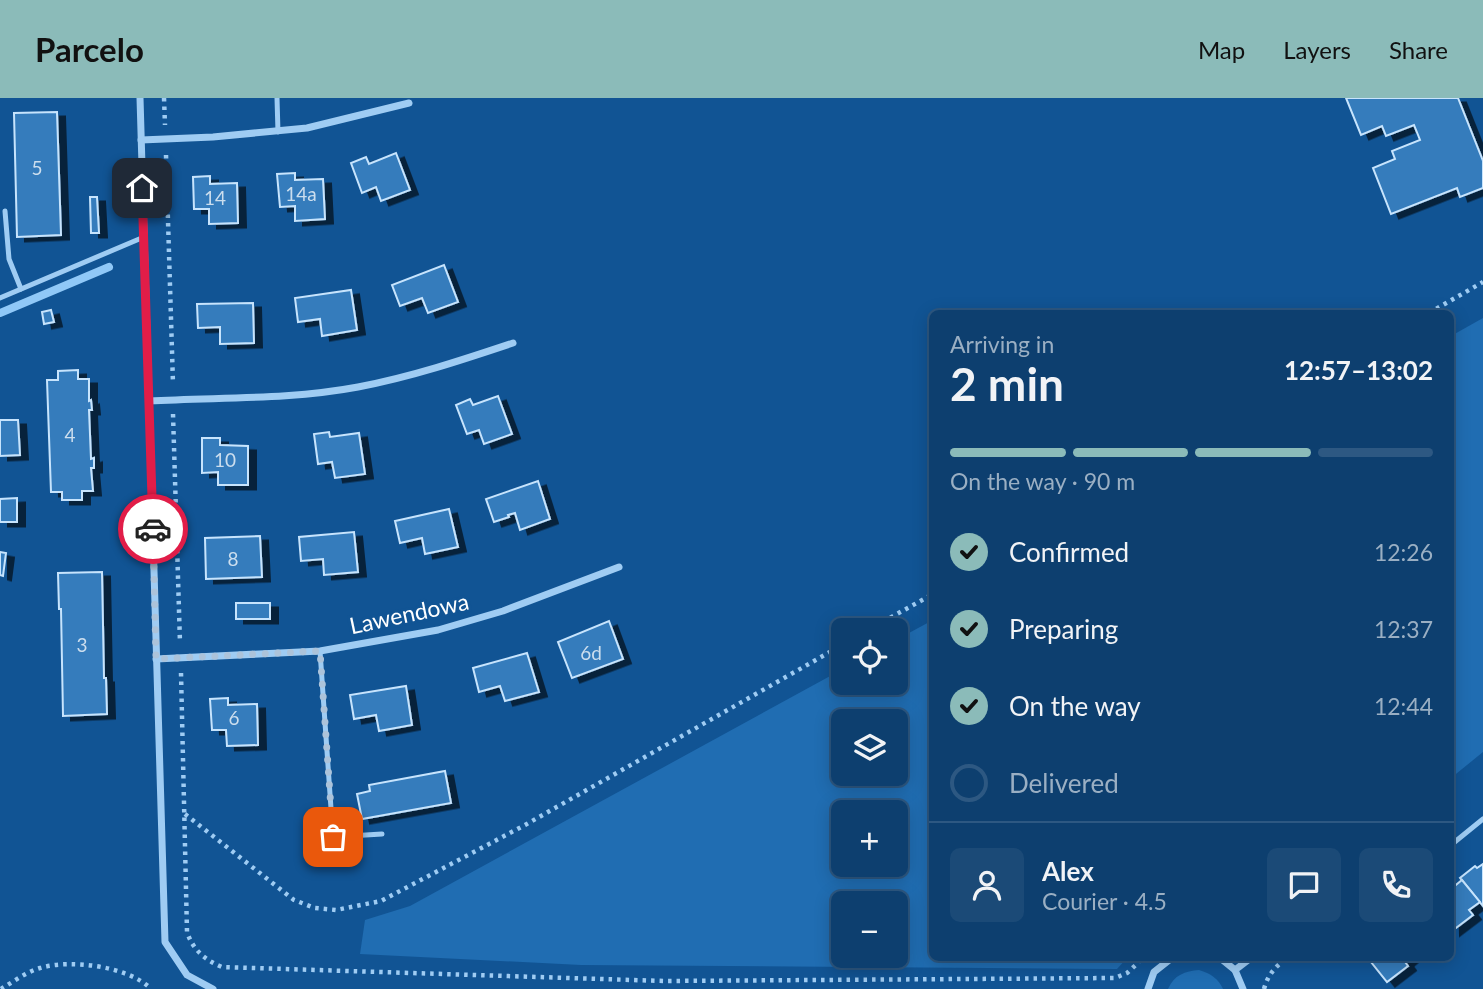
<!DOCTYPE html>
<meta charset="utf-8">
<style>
body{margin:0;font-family:Lato,sans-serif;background:#1b4a77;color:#f1f3f6;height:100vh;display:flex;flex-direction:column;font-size:26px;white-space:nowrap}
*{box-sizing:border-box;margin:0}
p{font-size:23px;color:#9aafc3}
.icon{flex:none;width:38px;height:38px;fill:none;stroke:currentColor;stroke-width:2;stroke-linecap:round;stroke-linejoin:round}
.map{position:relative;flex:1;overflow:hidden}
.sheet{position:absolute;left:929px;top:212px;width:525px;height:651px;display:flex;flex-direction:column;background:#0d3f6f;border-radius:10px;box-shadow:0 4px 18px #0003,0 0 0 2px #2d5882}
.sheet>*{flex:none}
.fabs{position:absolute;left:831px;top:520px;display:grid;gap:14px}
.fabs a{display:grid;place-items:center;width:77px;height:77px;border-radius:10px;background:#0d3f6f;box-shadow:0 4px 18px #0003,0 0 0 2px #2d5882;font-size:35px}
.pin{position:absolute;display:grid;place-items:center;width:60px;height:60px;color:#fff;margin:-30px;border-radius:14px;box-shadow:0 4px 10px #0006}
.courier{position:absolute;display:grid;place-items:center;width:70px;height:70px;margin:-35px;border:5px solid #e11d48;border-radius:50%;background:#fff;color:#222;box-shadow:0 2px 9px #0007}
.headline em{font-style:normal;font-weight:700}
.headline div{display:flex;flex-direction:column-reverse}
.headline{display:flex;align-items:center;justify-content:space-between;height:119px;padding:0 21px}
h1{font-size:46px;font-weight:700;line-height:52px}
.bar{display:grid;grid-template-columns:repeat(4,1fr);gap:10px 7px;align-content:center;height:84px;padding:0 21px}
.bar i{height:9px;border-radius:5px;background:#2d5882}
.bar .selected{background:#8bbbb9}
.bar p{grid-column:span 4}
.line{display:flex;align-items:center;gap:18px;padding:0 21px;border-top:2px solid #2d5882}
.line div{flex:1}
.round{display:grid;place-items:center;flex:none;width:74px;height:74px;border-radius:10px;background:#1b4a77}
ol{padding:0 21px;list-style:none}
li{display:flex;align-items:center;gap:21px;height:77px}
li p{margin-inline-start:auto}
li .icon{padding:7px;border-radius:50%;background:#8bbbb9;color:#111;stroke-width:4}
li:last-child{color:#9aafc3}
li i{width:38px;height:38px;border:4px solid #2d5882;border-radius:50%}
header{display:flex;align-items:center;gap:42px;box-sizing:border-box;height:98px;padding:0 35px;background:#8bbbb9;color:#111}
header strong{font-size:33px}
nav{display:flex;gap:38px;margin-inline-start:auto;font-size:24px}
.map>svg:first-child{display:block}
.green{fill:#206db2;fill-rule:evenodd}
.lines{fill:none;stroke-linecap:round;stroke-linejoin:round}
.stream{stroke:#90c8f7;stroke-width:8}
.building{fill:#347cbc;stroke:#c7e4fd;stroke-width:2;filter:url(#shadow)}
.path{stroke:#9fccf3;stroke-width:4.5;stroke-dasharray:3.5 5;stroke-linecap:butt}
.service{stroke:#9fccf3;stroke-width:5}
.minor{stroke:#9fccf3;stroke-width:7}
.done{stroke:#acc3da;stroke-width:7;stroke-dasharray:0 12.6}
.route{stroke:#e11d48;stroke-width:9}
.labels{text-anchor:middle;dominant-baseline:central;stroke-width:6;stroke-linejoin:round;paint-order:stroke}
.number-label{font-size:19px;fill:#ccdeee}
.street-label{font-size:23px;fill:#fff;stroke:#115494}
</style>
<header>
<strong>Parcelo</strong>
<nav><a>Map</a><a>Layers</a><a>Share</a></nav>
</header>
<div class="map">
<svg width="1483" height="891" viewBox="0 0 1483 891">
<defs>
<filter id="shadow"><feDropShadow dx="8" dy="4.5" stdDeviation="0" flood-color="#0009"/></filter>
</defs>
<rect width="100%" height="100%" fill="#115494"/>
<g class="green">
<path d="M1483,220V654L1451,680V238Z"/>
<path d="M933,522V859H1128L1117,871L581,867L360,856L365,822L410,808L843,571L844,584H896V542ZM896,623V676H844V623ZM844,714H896V766H844ZM844,805H896V858H844Z"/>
<path d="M1199,872C1211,876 1218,880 1223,891H1168C1174,877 1185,873 1199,872Z"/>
</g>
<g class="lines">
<path class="stream" d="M0,215L109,169"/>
</g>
<g class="building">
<path d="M1346,0H1458L1483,63V90L1460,99L1457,90L1391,116L1373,70L1395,61L1392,53L1420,42L1414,27L1386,38L1382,28L1361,37Z"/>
<path d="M57,14L61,137L17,139L14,15Z"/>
<path d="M396,55L410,92L381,103L376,89L362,95L351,65L366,59L369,66Z"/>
<path d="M295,75V82L323,81L325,121L295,123V108L280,109L277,76Z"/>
<path d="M210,78V86L237,85L238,125L209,126V111H194L193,79Z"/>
<path d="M90,99H97L99,135H91Z"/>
<path d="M444,167L458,204L428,215L422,200L400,208L392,187Z"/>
<path d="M351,192L357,232L322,238L320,221L298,224L295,200Z"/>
<path d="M253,205L254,245L220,246V229L198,230L197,206Z"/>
<path d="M51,212L54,224L44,226L42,214Z"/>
<path d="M78,272V281H89V303L91,302L92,312H89L91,361L94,360V370H91L93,393H82V402H62V394H51L47,282H58V273Z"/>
<path d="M498,298L512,336L484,346L479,332L467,336L456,307L470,301L473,307Z"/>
<path d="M0,322H18L20,357L0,358Z"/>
<path d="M329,334L330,339L359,335L365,376L335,380L332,364L318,366L314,336Z"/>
<path d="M202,340H220V347L248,348V387H218V374L202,375Z"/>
<path d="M538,383L550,421L520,432L515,415L508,417L509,419L494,424L486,401Z"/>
<path d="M17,400V424H0V401Z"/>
<path d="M449,411L458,449L425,456L422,440L400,445L395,423Z"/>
<path d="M354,434L358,474L324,477L323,461L301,463L299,439Z"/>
<path d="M260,438L262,479L206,481L205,440Z"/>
<path d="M0,454L6,455L3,478L0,477Z"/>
<path d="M102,474L104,580H106L107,616L63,618L61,511H59L58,475Z"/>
<rect x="236" y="505" width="34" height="16"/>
<path d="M609,523L623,561L572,580L558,544Z"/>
<path d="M527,555L539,594L505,603L500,588L479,594L473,570Z"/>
<path d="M406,588L412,627L379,633L376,617L354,621L350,597Z"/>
<path d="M228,600V607L257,606L258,647L227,648L226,632H212L210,601Z"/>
<path d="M445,673L451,705L362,721L357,696L370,693L369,687Z"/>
<path d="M1483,766V808L1460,780L1475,768L1477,770Z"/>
<path d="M1462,782L1480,804L1469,812L1473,817L1452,833L1451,791Z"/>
<path d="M1367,859H1411L1405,864L1408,868L1387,884Z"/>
</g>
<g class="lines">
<g class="path">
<path d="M164,0L165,27"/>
<path d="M166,57L173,286"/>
<path d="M1429,215L1483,184"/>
<path d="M173,316L180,545"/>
<path d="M868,532L933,496"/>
<path d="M181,575L187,834C193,852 205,862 222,869L664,883L1115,880L1127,875L1139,864"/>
<path d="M185,716L294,802L315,810L336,812L381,803L525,727L844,546"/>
<path d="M1,891C13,884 26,874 40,870C70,861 127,868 150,890"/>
<path d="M1264,891C1268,876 1276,868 1288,859"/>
</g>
<g class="service">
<path d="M277,0L278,34"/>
<path d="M5,113L9,161L21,191"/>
<path d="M0,200L144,139"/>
<path d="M320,553L333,739L382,736"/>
<path d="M1451,747L1483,721"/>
</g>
<g class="minor">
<path d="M140,0L165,844L187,877L213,891"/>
<path d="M141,42L213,39L307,30L409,5"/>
<path d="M149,303C219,299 289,302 358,289C411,279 462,262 513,245"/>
<path d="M156,561L320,553L438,532L503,513L619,469"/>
<path d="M1219,859L1235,872L1243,891"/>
<path d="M1235,872L1252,859"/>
<path d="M1148,891L1154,874L1173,859"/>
</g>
</g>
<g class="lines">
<path class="done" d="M153,431L156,561L320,553L333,739"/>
<path class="route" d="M142,90L153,431"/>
</g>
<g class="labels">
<g class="number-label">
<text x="37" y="69">5</text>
<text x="301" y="95">14a</text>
<text x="215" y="99">14</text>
<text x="70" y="336">4</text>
<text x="225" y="361">10</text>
<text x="233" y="460">8</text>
<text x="82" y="546">3</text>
<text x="591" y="554">6d</text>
<text x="234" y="619">6</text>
</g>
<g class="street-label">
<text transform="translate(409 515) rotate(-12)">Lawendowa</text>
</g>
</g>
</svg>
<div class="fabs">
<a><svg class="icon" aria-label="locate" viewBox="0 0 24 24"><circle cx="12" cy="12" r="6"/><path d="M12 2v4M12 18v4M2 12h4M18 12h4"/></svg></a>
<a><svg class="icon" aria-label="layers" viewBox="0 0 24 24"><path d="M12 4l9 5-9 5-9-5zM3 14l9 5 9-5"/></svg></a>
<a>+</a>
<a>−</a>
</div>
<div class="pin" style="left:333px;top:739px;background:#ea580c"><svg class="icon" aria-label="bag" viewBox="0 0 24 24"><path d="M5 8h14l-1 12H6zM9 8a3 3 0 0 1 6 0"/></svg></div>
<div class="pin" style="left:142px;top:90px;background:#1f2937"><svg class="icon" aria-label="home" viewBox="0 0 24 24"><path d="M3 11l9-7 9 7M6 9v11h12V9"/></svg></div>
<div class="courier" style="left:153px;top:431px"><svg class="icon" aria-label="car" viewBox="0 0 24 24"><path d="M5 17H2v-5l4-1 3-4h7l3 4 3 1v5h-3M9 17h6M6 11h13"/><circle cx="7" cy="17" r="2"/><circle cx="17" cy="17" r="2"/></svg></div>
<section class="sheet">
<div class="headline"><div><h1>2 min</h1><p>Arriving in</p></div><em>12:57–13:02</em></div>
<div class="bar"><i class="selected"></i><i class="selected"></i><i class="selected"></i><i></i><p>On the way · 90 m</p></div>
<ol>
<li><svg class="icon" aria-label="check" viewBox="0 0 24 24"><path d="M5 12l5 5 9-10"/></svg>Confirmed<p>12:26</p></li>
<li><svg class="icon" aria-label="check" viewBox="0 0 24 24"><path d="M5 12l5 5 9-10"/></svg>Preparing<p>12:37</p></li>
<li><svg class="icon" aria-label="check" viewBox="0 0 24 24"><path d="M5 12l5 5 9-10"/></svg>On the way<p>12:44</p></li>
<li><i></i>Delivered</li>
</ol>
<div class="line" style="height:126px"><a class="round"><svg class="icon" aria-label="person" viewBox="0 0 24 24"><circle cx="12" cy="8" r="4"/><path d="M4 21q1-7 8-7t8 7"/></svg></a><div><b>Alex</b><p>Courier · 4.5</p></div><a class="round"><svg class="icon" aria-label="chat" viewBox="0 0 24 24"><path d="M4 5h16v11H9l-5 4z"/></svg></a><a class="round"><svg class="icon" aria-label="phone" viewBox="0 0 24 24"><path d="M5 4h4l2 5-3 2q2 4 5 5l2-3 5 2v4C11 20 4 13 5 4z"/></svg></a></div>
</section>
</div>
